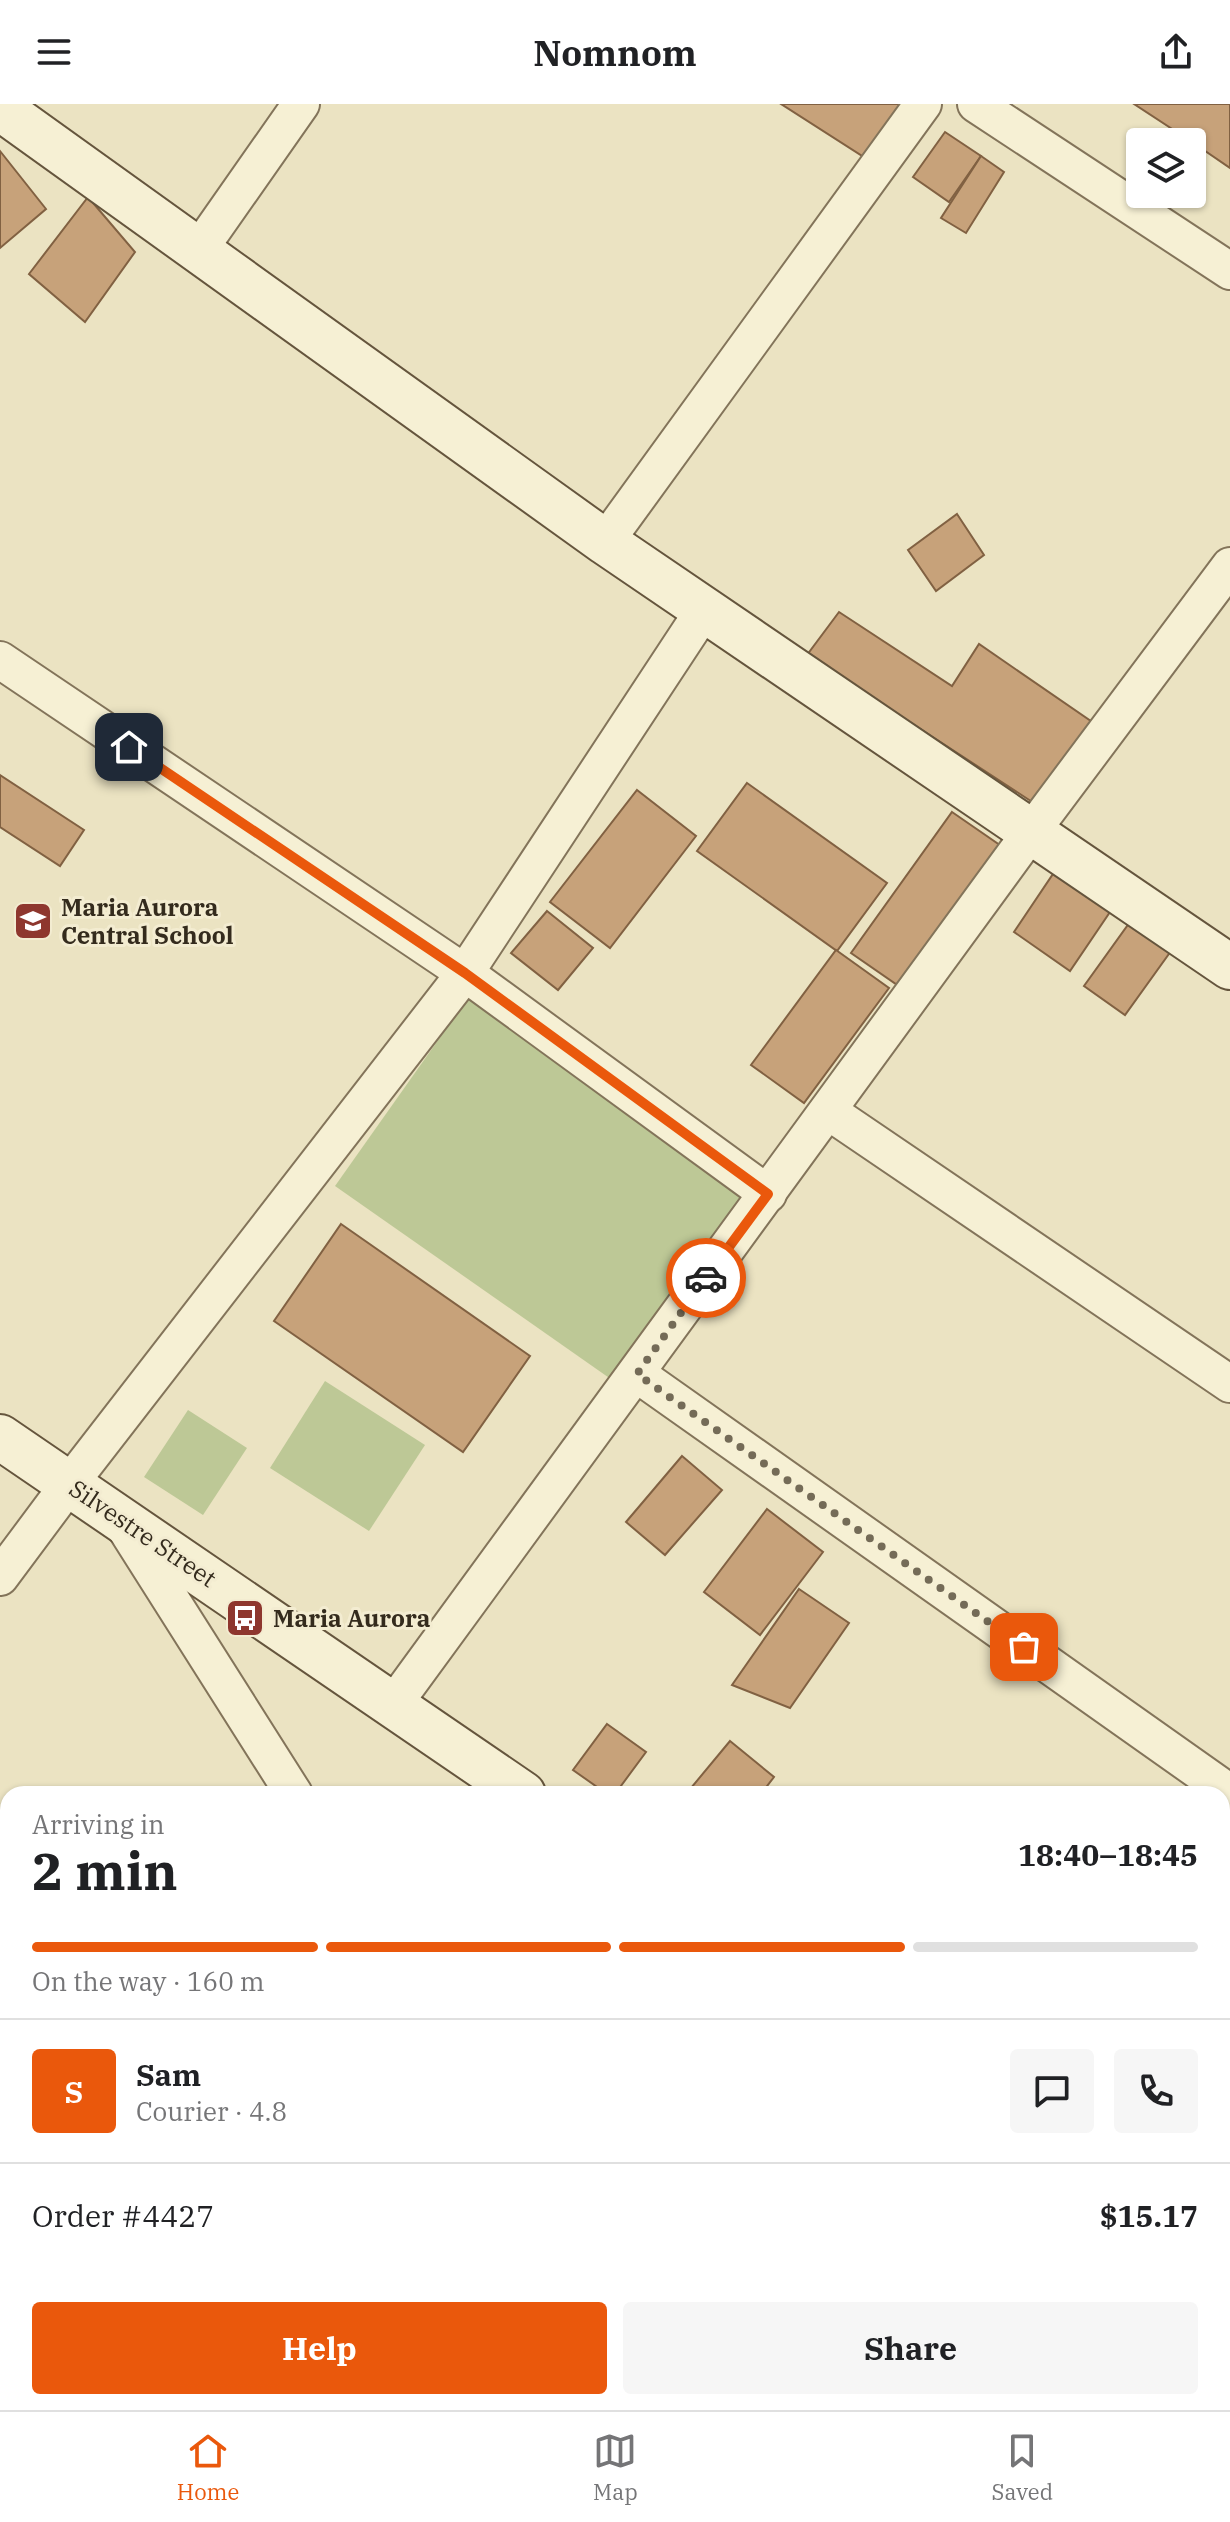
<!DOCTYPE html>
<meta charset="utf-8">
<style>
body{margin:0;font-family:"IBM Plex Serif",serif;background:#f6f6f6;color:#202124;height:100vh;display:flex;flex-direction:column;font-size:30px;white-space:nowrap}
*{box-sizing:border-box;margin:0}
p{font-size:26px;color:#757577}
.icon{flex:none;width:44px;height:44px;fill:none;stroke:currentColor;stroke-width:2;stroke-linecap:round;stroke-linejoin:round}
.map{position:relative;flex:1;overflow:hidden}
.panel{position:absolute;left:0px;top:1682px;width:1230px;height:624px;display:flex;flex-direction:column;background:#fff;border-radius:24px 24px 0 0;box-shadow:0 2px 6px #0004}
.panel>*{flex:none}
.fabs{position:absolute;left:1126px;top:24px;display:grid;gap:16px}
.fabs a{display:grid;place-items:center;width:80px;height:80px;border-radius:8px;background:#fff;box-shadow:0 2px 6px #0004;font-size:40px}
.pin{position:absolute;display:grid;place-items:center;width:68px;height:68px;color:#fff;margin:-34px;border-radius:16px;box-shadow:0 4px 12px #0006}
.courier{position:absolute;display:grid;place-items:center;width:80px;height:80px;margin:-40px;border:6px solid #ea580c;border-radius:50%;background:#fff;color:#222;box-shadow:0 2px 10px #0007}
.summary em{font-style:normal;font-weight:700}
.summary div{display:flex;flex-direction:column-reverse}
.summary{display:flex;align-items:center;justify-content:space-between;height:136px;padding:0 32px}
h1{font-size:52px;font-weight:700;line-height:60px}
.bar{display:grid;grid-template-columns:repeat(4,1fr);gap:12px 8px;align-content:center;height:96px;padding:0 32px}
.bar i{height:10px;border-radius:6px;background:#e0e0e0}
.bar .active{background:#ea580c}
.bar p{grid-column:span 4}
.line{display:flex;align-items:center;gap:20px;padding:0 32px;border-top:2px solid #e0e0e0}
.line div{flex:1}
.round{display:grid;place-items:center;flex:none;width:84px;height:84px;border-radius:8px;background:#f6f6f6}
.primary-button{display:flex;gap:16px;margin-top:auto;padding:16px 32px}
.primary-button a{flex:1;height:92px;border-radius:8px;background:#ea580c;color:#fff;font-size:32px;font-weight:700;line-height:92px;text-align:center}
.primary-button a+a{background:#f6f6f6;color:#202124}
header{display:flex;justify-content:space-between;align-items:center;height:104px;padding:0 32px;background:#fff;font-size:36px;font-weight:700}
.menu{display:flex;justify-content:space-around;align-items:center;height:112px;border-top:2px solid #e0e0e0;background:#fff;font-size:22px;color:#757577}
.menu a{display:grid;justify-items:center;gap:4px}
.menu .active{color:#ea580c}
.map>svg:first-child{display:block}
.green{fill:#bdc896}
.building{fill:#c7a27a;stroke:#816142;stroke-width:2}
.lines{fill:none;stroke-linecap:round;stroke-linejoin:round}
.street-casing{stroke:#83745a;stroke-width:40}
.secondary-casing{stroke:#65553d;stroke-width:48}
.street{stroke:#f6f0d4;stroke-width:36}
.secondary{stroke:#f6f0d4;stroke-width:44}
.done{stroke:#746b57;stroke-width:8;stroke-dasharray:0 14.4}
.route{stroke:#ea580c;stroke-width:10}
.labels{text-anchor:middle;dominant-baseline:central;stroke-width:6;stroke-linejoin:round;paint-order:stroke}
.poi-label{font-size:24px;font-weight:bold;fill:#342b1d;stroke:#f3ecd1;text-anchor:start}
.street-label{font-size:24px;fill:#342b1d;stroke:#f3ecd1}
</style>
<header><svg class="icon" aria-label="menu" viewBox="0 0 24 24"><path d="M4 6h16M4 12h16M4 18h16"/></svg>Nomnom<svg class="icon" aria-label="share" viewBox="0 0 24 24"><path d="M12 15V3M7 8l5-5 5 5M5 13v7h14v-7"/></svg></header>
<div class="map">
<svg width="1230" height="2306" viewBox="0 0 1230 2306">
<rect width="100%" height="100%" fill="#ebe3c2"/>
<g class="green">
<path d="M470,891L750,1088L615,1278L335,1082Z"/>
<path d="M325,1277L425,1341L369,1427L270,1364Z"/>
<path d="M188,1306L247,1344L203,1411L144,1373Z"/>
</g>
<g class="building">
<path d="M781,0H902L867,55Z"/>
<path d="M1134,0H1230V64L1192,38Z"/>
<path d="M945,28L981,52L949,98L913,73Z"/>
<path d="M0,47L46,105L0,144Z"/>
<path d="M981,52L1004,68L966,129L941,114Z"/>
<path d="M88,93L135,148L85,218L29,170Z"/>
<path d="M957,410L984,451L936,487L908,446Z"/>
<path d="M839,508L952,582L979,540L1101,624L1043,705L807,551Z"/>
<path d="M0,671L84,726L60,762L0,723Z"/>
<path d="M747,679L887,779L837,847L697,747Z"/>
<path d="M637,686L696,732L610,844L550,798Z"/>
<path d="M952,708L1007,746L906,887L851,849Z"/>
<path d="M1055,767L1112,805L1070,867L1014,828Z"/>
<path d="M547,807L593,844L558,886L511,849Z"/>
<path d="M1130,818L1171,847L1125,911L1084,882Z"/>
<path d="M836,846L889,884L804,999L751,961Z"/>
<path d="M341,1120L530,1252L463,1348L274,1217Z"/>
<path d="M682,1352L722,1386L665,1451L626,1418Z"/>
<path d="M767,1405L823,1448L760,1531L704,1488Z"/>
<path d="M799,1485L849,1519L790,1604L732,1581Z"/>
<path d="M607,1620L646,1648L615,1690H607L573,1666Z"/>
<path d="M730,1637L774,1673L761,1690H686Z"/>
</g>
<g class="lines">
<defs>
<g id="street">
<path d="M976,0L1230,167"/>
<path d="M198,147L301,0"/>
<path d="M605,438L923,0"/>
<path d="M0,556L465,869L768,1090"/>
<path d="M828,1007L1230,1280"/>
<path d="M637,1270L1230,1689"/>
<path d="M123,1420L294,1690"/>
<path d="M0,1473L70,1379L465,869L704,506"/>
<path d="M393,1601L1031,728L1230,462"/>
<path d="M659,2298L664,2306"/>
</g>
<g id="secondary">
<path d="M0,4L605,438L1230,863"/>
<path d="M0,1333L523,1690"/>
<path d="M1222,2159L1230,2158"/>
</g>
</defs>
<use href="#street" class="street-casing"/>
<use href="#secondary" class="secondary-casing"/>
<use href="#street" class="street"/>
<use href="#secondary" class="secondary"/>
</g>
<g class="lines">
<path class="done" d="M706,1174L637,1270L1024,1543"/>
<path class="route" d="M129,643L465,869L768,1090L706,1174"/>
</g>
<defs>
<symbol id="school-square" viewBox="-11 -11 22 22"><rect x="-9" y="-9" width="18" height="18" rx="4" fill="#8e372e" stroke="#f3ecd1"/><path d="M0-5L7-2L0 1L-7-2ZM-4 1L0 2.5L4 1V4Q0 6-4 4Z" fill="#fff"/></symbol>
<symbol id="bus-square" viewBox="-11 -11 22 22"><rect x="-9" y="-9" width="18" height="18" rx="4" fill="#8e372e" stroke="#f3ecd1"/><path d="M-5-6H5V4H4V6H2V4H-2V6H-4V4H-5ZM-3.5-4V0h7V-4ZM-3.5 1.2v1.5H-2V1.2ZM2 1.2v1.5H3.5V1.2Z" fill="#fff"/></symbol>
</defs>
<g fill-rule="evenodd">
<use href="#school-square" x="11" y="795" width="44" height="44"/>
<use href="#bus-square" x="223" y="1492" width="44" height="44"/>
</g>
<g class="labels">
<g class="poi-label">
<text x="61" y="803">Maria Aurora<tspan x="61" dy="28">Central School</tspan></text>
<text x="273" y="1514">Maria Aurora</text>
</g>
<g class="street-label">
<text transform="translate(143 1429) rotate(34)">Silvestre Street</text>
</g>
</g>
</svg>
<div class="fabs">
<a><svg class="icon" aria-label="layers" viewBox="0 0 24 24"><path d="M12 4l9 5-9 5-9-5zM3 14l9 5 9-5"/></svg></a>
</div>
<div class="pin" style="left:1024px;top:1543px;background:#ea580c"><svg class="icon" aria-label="bag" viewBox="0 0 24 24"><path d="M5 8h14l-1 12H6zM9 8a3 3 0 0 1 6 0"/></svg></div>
<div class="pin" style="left:129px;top:643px;background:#1f2937"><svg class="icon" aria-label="home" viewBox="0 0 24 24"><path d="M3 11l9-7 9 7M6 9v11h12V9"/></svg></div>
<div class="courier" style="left:706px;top:1174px"><svg class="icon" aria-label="car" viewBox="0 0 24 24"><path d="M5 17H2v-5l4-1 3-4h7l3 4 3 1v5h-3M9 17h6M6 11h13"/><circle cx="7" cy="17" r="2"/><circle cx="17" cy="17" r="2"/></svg></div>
<section class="panel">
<div class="summary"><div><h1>2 min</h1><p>Arriving in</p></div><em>18:40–18:45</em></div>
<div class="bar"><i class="active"></i><i class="active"></i><i class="active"></i><i></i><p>On the way · 160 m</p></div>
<div class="line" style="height:144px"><b class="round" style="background:#ea580c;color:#fff">S</b><div><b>Sam</b><p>Courier · 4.8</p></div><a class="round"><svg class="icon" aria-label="chat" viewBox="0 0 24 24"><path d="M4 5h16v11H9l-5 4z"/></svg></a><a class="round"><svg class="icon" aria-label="phone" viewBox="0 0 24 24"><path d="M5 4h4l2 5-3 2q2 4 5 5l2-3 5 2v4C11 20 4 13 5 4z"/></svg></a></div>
<div class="line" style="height:104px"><div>Order #4427</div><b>$15.17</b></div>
<div class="primary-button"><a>Help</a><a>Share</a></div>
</section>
</div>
<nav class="menu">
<a class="active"><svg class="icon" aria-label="home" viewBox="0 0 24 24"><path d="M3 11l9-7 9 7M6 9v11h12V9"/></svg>Home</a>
<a><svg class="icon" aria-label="map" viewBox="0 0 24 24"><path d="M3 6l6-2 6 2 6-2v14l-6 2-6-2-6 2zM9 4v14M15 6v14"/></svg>Map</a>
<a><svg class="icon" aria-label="saved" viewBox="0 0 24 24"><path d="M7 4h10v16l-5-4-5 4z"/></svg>Saved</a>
</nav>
